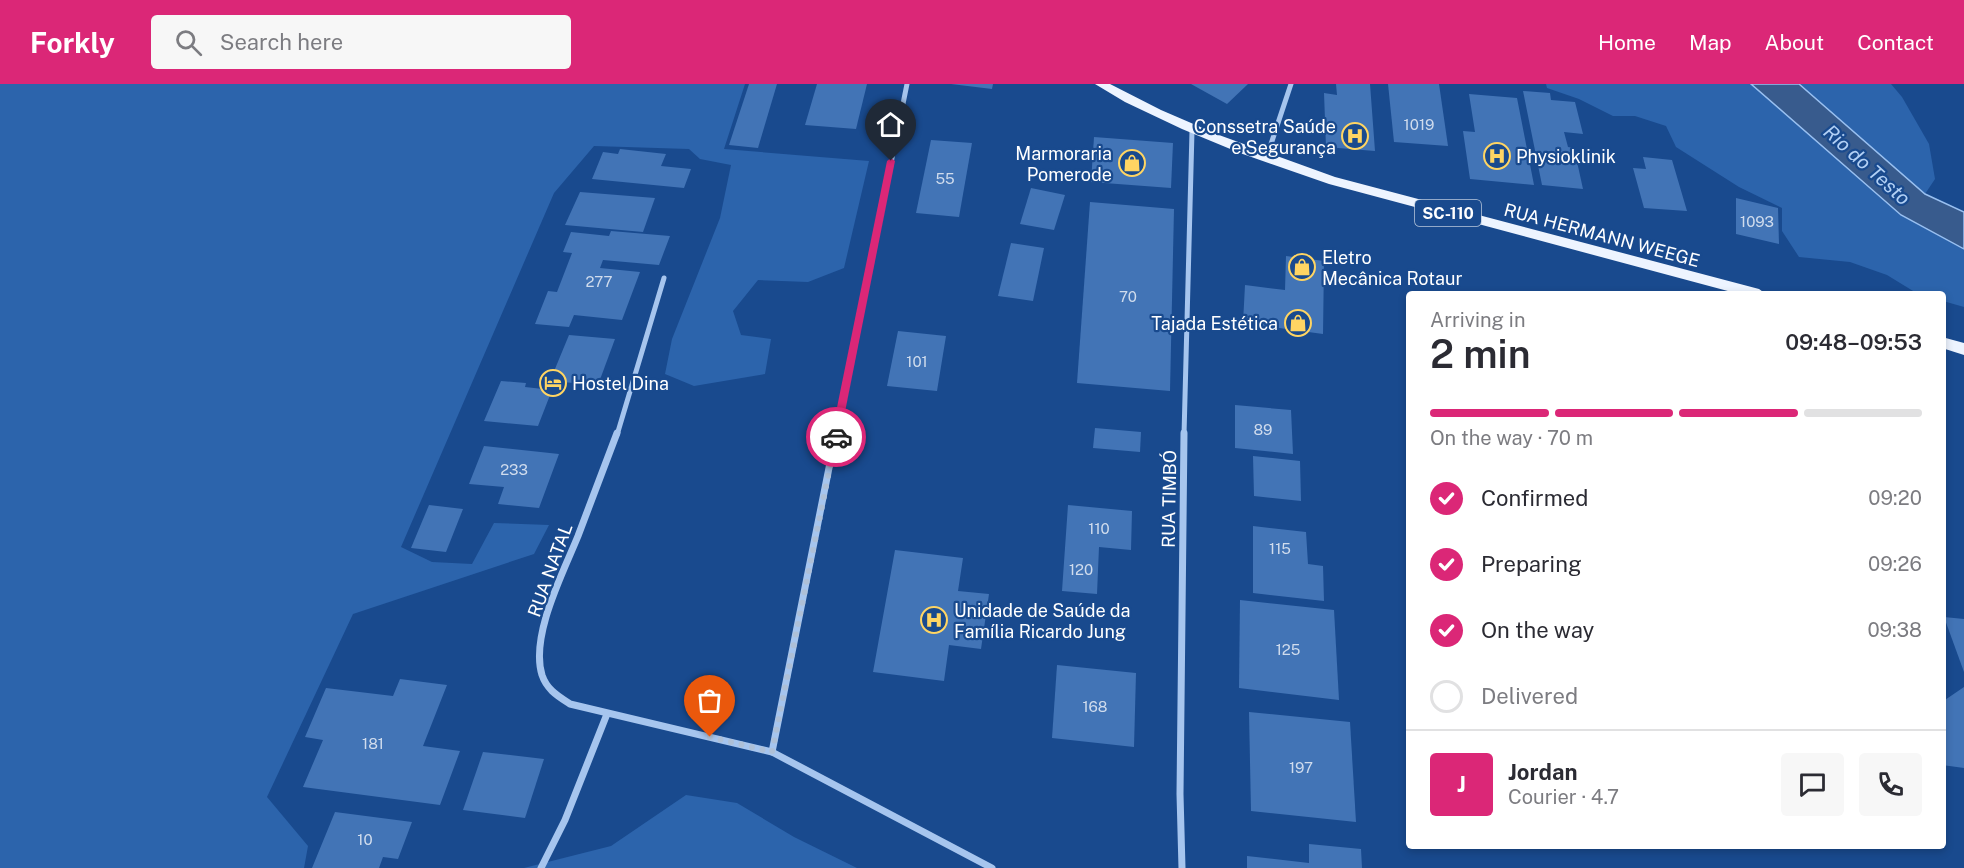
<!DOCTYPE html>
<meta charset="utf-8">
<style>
body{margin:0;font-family:"Public Sans",sans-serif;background:#f7f7f7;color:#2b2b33;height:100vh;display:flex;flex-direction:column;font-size:22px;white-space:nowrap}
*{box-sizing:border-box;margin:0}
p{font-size:20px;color:#7c7c81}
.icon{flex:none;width:33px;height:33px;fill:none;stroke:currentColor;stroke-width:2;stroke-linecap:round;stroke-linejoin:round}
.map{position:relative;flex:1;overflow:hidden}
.drawer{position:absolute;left:1406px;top:207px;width:540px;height:558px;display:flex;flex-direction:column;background:#fff;border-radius:6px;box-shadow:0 3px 9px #0003}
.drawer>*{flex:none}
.pin{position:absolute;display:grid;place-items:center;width:51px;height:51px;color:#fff;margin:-62px -26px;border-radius:50% 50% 50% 0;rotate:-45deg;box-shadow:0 0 6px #0007}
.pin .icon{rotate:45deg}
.courier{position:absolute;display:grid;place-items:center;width:60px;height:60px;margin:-30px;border:4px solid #db2777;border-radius:50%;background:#fff;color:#222;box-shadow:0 2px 8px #0007}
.summary em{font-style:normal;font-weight:600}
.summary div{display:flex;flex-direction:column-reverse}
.summary{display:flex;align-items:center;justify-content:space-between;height:102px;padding:0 24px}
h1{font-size:39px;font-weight:600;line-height:45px}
.bar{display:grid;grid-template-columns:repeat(4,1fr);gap:9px 6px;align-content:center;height:72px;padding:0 24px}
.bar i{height:8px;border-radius:4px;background:#e1e1e2}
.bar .selected{background:#db2777}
.bar p{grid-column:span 4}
.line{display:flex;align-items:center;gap:15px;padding:0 24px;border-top:2px solid #e1e1e2}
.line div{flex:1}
.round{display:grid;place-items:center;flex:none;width:63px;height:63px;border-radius:6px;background:#f7f7f7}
ol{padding:0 24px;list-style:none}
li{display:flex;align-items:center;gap:18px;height:66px}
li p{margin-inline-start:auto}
li .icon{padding:6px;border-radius:50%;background:#db2777;color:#fff;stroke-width:4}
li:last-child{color:#7c7c81}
li i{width:33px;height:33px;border:3px solid #e1e1e2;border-radius:50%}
header{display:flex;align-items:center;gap:36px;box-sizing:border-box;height:84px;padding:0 30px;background:#db2777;color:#fff}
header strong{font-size:28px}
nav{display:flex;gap:33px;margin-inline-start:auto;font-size:21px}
.search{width:420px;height:54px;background:#f7f7f7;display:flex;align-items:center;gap:15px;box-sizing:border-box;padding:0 21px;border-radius:6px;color:#7c7c81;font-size:22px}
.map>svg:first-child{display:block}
.green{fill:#2c64ac}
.water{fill:#385b8d;stroke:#99c0f1;stroke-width:1.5}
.building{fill:#4274b6}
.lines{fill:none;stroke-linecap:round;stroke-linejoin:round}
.street-far1{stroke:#a6c5ee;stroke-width:5}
.street{stroke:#a6c5ee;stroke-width:7}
.primary{fill:#edf4ff;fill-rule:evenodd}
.route{fill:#db2777}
.done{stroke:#aec0d7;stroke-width:6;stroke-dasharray:0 10.8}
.labels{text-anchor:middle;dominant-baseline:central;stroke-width:4.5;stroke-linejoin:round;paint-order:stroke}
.number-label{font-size:15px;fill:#d0dced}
.shield{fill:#194a8e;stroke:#bac9dd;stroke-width:1.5}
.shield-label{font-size:16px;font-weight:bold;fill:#fff}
.poi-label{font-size:18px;fill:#fff;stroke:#194a8e;text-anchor:start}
.street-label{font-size:18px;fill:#fff;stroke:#194a8e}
.water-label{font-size:20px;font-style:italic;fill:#b2d0f5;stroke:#194a8e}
</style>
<header>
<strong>Forkly</strong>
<div class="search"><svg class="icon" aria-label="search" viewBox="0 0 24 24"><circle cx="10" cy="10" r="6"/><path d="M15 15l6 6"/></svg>Search here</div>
<nav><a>Home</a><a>Map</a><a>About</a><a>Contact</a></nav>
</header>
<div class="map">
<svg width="1964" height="784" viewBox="0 0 1964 784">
<rect width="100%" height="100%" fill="#194a8e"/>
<g class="green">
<path d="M0,0H745L724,65L869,77L844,184L808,198L758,196L733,227L741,251L771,255L765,290L694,302L665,290L672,255L720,134L731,81L700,75L689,65L594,62L554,109L401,463L432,478L472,480L494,439L549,441L534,470L353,530L267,713L308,762L304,784H0Z"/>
<path d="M1546,0H1751L1901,131L1964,165V223L1943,217L1942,210H1918L1887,191L1850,178L1799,173L1782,147V124L1739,103L1676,63L1666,42L1635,32H1613L1579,15L1547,4Z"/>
<path d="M1799,0H1891L1902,13L1929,60L1935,95L1925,110Z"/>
<path d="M686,711L737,719L794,753L857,784H524L611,762Z"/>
</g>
<path class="water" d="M1751,0H1799L1925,110L1964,128V165L1901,131Z"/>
<g class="building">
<path d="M749,0H777L758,64L729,61Z"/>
<path d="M817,0H867L856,45L805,41Z"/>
<path d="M951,0H993L992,5Z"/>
<path d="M1191,0H1248L1227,20Z"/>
<path d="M1336,0H1370L1375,67L1326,63L1324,9L1337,11Z"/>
<path d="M1388,0H1439L1448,62L1394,58Z"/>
<path d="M1523,7L1550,9L1551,16L1575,18L1583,50L1564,48L1568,63L1574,64L1583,105L1542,101Z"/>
<path d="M1469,10L1517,14L1534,101L1470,95L1463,47L1475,48Z"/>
<path d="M1094,53L1173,59L1171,104L1091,98Z"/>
<path d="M931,56L972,59L959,133L916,129Z"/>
<path d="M620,65L666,70L661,82L691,85L684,104L592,95L603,68L618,70Z"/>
<path d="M1643,73L1672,76L1687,127L1644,124L1633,84L1646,85Z"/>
<path d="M1031,104L1065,111L1054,146L1020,140Z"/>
<path d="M580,108L655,114L643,148L565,141Z"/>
<path d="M1736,114L1778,124L1779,160L1736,150Z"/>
<path d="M1090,118L1174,125L1170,307L1077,299Z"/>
<path d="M611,147L670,152L659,181L603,176L600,184L640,188L622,236L574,231L569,243L535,240L548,207L557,208L572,169L563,168L571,148L609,152Z"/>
<path d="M1011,159L1044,164L1033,217L998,212Z"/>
<path d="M1286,172L1324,177L1323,250L1243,239L1245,201L1285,206Z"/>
<path d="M898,247L946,252L937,307L887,302Z"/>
<path d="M569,251L615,255L598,301L550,297Z"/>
<path d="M501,297L526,299L525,303L552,306L538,342L484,337Z"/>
<path d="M1235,321L1291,326L1293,370L1235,364Z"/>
<path d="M1095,344L1141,348L1140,368L1093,364Z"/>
<path d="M484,362L559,370L539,424L498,420L504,403L469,400Z"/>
<path d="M1253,372L1300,377L1301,417L1254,412Z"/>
<path d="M429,421L463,425L446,468L411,464Z"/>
<path d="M1068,421L1132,427L1131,466L1099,463L1097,510L1062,507Z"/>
<path d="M1253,442L1306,448L1308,480L1323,482L1324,517L1253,509Z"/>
<path d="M895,466L963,474L958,507L989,510L981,565L949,561L944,597L873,588Z"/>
<path d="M1240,516L1334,526L1339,616L1239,604Z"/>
<path d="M1944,533L1964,535V588Z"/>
<path d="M1057,581L1136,589L1134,663L1052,654Z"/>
<path d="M400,595L447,601L423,662L460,667L440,721L303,703L323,656L305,653L326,604L393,612Z"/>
<path d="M1964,603V684L1942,681V618Z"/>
<path d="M1249,628L1350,638L1356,738L1251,727Z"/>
<path d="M483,668L544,675L525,734L463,726Z"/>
<path d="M335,728L412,738L398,775L383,773L379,784H312Z"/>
<path d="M1309,760L1361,765L1362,784H1247V772L1309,779Z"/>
</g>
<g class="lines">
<g class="street-far1">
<path d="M1266,75L1291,0"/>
<path d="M617,351L664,194"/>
<path d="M836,351L907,0"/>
<path d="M1184,351L1192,47"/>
</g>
<g class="street">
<path d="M617,349C604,383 591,418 578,452C563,489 530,552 542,591C547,606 558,612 570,620L772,668L836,349"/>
<path d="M772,668L992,784"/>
<path d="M541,784L565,736L607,630"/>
<path d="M1182,784L1180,710L1184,349"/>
</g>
<g class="primary">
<path d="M1095,0H1110L1161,26L1219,51L1335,93L1759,205L1766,210H1739L1329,100L1240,69L1182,45L1125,18Z"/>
<path d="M1942,253L1964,259V271L1942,264Z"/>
</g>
</g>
<path class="route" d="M891,74L895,77L840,353L836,357L831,353L887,77Z"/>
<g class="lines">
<path class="done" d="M710,653L772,668L836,353"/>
</g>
<defs>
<symbol id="hospital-ring" viewBox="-11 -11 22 22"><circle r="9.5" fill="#194a8e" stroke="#ffd563" stroke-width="1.5"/><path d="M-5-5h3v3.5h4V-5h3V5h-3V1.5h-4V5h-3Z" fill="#ffd563"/></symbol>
<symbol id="shop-ring" viewBox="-11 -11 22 22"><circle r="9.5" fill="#194a8e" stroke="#ffd563" stroke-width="1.5"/><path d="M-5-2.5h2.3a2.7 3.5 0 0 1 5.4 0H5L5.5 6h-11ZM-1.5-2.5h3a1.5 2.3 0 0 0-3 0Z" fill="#ffd563"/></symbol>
<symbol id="hotel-ring" viewBox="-11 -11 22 22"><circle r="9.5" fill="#194a8e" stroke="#ffd563" stroke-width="1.5"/><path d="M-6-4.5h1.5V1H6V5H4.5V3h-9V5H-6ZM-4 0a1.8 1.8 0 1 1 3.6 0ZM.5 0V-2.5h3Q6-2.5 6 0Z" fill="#ffd563"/></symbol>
</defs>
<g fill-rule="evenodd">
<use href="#hospital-ring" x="1340" y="37" width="30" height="30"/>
<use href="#hospital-ring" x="1482" y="57" width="30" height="30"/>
<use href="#shop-ring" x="1117" y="64" width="30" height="30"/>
<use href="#shop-ring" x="1287" y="168" width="30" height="30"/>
<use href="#shop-ring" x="1283" y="224" width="30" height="30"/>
<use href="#hotel-ring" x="538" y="284" width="30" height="30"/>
<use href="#hospital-ring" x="919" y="521" width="30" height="30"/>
</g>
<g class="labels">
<g class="number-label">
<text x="1419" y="40">1019</text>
<text x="945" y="94">55</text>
<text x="1757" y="137">1093</text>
<text x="599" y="197">277</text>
<text x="1128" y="212">70</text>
<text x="917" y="277">101</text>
<text x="1263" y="345">89</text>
<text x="514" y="385">233</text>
<text x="1099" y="444">110</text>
<text x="1280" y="464">115</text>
<text x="1081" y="485">120</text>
<text x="1288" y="565">125</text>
<text x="1095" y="622">168</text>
<text x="373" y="659">181</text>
<text x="1301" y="683">197</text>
<text x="365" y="755">10</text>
</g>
<rect class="shield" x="1415" y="116" width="66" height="26" rx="4.5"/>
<g class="shield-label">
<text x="1448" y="129">SC-110</text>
</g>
<g class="poi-label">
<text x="1336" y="42" text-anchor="end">Conssetra Saúde<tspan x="1336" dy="21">e Segurança</tspan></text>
<text x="1112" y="69" text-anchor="end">Marmoraria<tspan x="1112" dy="21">Pomerode</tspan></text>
<text x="1516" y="72">Physioklinik</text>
<text x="1322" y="173">Eletro<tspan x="1322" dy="21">Mecânica Rotaur</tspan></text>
<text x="1278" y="239" text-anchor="end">Tajada Estética</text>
<text x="572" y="299">Hostel Dina</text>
<text x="954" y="526">Unidade de Saúde da<tspan x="954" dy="21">Família Ricardo Jung</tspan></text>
</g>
<g class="street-label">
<text transform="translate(1602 151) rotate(15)">RUA HERMANN WEEGE</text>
<text transform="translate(1169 415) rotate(-89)">RUA TIMBÓ</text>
<text transform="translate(550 486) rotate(-70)">RUA NATAL</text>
</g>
<g class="water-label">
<text transform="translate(1867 81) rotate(42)">Rio do Testo</text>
</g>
</g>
</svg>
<div class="pin" style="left:710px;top:653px;background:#ea580c"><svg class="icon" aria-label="bag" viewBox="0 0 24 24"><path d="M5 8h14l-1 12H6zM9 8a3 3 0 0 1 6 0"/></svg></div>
<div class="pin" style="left:891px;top:77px;background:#1f2937"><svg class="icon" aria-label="home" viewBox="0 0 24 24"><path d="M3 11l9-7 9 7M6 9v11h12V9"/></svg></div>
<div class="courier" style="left:836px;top:353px"><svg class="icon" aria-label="car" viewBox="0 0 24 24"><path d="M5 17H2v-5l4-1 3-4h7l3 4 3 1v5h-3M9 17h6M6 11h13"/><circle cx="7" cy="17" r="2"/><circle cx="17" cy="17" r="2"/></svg></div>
<section class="drawer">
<div class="summary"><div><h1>2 min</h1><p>Arriving in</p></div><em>09:48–09:53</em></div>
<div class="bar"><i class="selected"></i><i class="selected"></i><i class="selected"></i><i></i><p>On the way · 70 m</p></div>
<ol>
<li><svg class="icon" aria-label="check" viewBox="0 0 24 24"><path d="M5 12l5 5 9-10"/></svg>Confirmed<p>09:20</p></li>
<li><svg class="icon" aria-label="check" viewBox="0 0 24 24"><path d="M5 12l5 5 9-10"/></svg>Preparing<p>09:26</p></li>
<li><svg class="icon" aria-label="check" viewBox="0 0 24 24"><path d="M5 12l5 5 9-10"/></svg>On the way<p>09:38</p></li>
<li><i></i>Delivered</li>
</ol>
<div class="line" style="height:108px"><b class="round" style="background:#db2777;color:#fff">J</b><div><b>Jordan</b><p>Courier · 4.7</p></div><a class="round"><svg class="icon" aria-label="chat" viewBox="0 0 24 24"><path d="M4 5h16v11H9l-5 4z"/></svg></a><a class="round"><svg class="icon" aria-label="phone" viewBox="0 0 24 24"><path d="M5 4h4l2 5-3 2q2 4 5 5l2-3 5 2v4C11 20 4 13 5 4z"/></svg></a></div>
</section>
</div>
